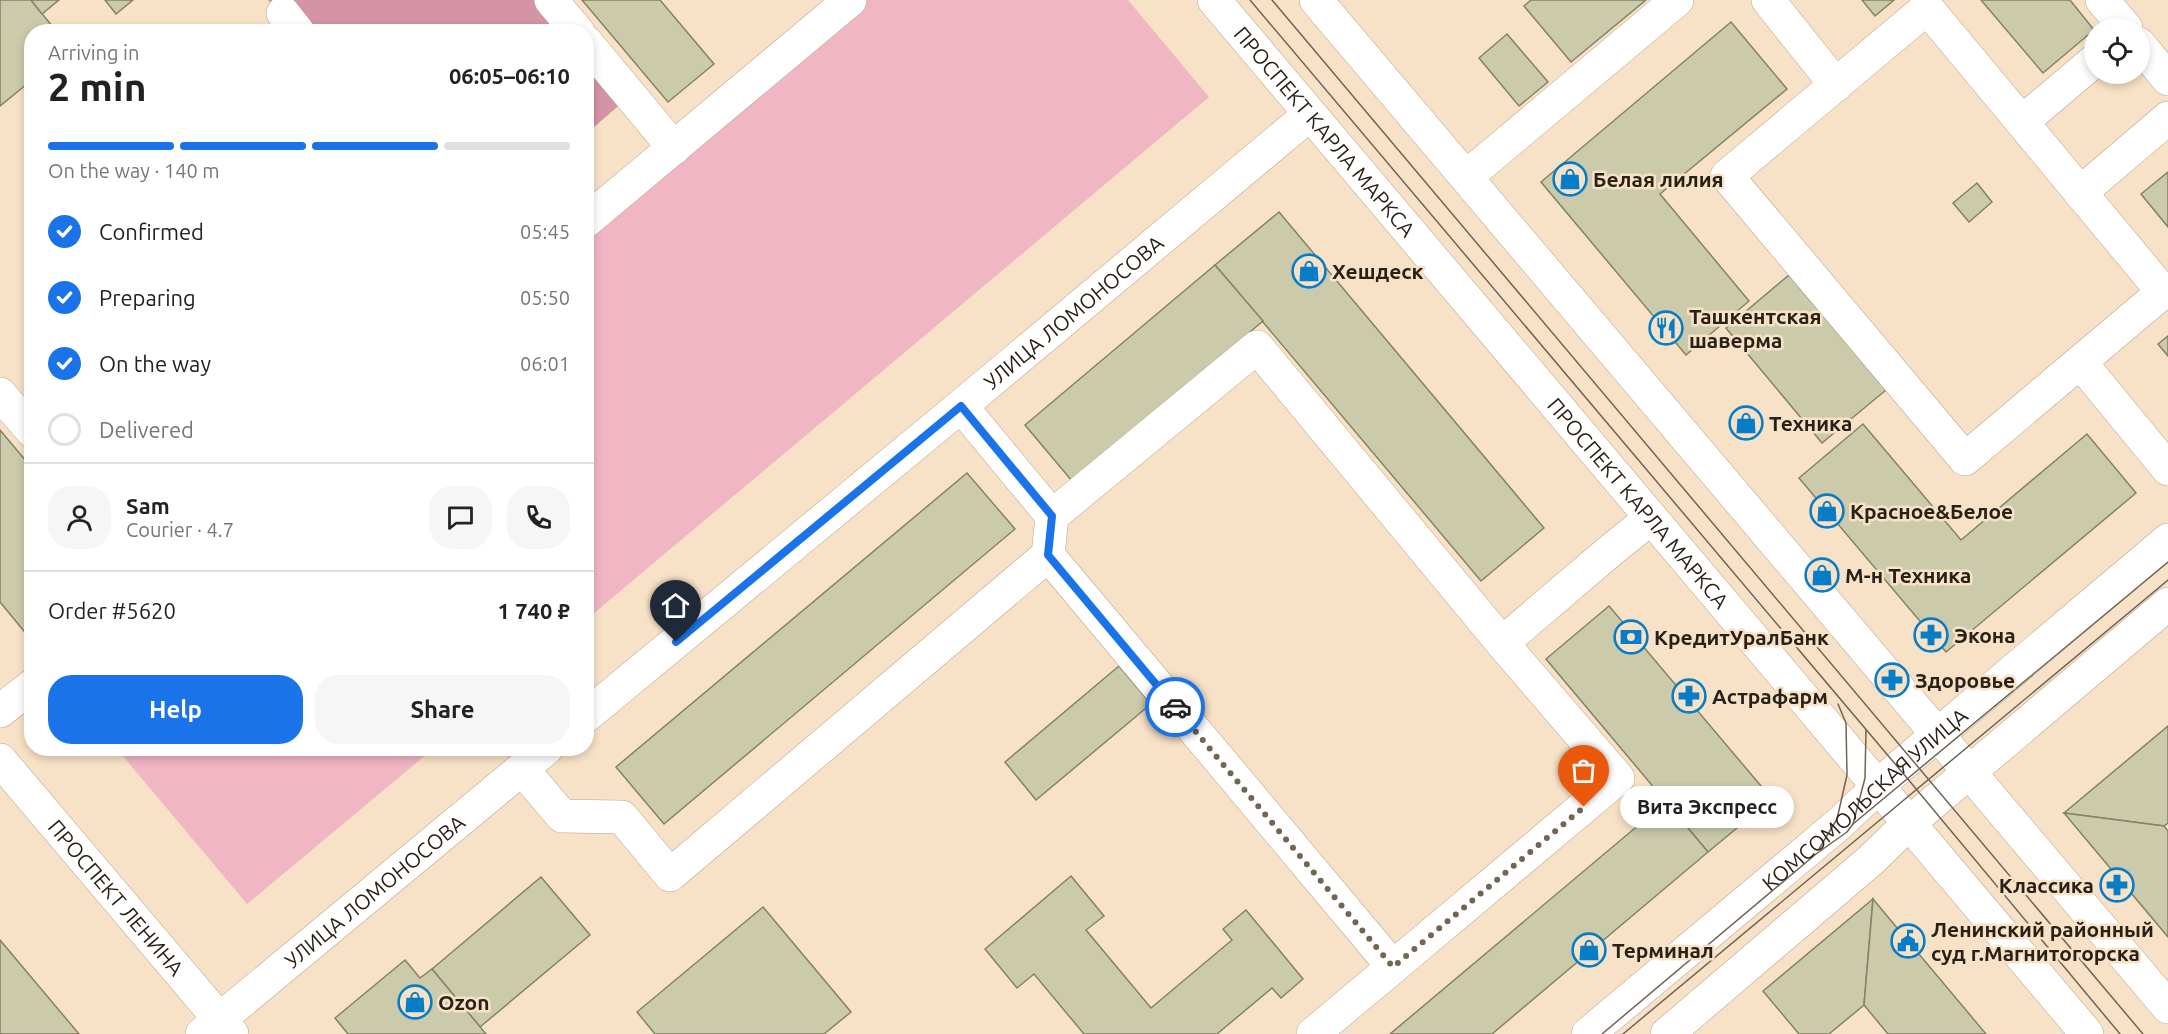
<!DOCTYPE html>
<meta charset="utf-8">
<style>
body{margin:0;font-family:Ubuntu,sans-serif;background:#f6f6f6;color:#222;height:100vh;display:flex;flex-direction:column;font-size:22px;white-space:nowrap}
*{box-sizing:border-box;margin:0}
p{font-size:20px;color:#767676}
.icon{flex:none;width:33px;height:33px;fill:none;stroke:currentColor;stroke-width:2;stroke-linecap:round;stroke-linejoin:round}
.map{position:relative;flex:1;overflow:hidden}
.details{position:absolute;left:24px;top:24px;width:570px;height:732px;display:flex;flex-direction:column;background:#fff;border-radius:24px;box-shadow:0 3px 9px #0003}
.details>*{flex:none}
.fabs{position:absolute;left:2084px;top:18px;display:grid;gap:12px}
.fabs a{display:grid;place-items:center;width:66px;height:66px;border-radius:50%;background:#fff;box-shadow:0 3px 9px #0003;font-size:30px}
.pin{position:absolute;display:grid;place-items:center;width:51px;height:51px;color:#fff;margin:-62px -26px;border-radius:50% 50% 50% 0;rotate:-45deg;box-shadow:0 0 6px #0007}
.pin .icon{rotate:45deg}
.courier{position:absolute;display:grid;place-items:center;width:60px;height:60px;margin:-30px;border:4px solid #1a73e8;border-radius:50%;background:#fff;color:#222;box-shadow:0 2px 8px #0007}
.bubble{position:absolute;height:42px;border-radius:21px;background:#fff;box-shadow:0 3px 9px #0003;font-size:20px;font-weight:700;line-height:42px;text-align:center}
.headline em{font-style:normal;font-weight:700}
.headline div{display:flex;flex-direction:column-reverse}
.headline{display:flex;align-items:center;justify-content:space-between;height:102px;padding:0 24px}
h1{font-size:39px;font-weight:700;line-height:45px}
.bar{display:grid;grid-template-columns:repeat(4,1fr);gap:9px 6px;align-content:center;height:72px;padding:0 24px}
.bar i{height:8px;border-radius:4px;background:#e0e0e0}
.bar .on{background:#1a73e8}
.bar p{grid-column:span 4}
.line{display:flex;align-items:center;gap:15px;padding:0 24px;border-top:2px solid #e0e0e0}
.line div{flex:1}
.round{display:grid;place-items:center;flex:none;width:63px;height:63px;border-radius:24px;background:#f6f6f6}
ol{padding:0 24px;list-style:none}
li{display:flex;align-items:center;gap:18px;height:66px}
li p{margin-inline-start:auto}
li .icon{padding:6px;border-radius:50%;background:#1a73e8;color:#fff;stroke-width:4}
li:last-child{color:#767676}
li i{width:33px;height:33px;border:3px solid #e0e0e0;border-radius:50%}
.action{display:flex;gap:12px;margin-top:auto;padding:12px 24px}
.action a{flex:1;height:69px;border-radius:24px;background:#1a73e8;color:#fff;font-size:24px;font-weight:700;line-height:69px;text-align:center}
.action a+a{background:#f6f6f6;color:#222}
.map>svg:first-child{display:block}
.green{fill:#f0b6c4}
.forest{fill:#d594a5}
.building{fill:#cbcbab;stroke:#848365;stroke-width:1.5}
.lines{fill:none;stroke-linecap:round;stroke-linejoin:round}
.minor-casing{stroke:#b9a38a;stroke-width:34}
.major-casing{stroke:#b9a38a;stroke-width:34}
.minor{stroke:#fff;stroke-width:33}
.major{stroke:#fff;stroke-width:33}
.tram{stroke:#716454;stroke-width:1.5}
.done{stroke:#716555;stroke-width:6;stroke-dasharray:0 10.8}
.route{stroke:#1a73e8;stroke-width:8}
.labels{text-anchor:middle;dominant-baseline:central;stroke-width:5;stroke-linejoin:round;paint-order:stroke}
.street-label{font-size:21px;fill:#292117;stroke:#f8e2c7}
.poi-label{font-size:21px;font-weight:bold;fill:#292117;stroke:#f8e2c7;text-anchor:start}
</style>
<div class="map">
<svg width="2168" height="1034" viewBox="0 0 2168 1034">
<rect width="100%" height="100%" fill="#f8e2c7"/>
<g class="green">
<path d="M858,0H1128L1209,97L587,619V228Z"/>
<path d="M117,749H433L247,904Z"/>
</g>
<g class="forest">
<path d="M268,0H552L578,31H294Z"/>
<path d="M586,41L631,95L587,133H586Z"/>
</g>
<g class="building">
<path d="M0,0H31L57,32H32V80L0,106Z"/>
<path d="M31,0H59L42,14Z"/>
<path d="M105,0H133L116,14Z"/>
<path d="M582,0H660L714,64L668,102Z"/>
<path d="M1531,0H1646L1571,62L1524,6Z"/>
<path d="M1862,0H1894L1875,16Z"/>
<path d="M1981,0H2070L2094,30L2043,73Z"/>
<path d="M1731,22L1787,89L1660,194L1749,301L1686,355L1541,182Z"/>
<path d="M1507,34L1548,82L1519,106L1479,58Z"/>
<path d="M2168,172V227L2141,194Z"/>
<path d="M1977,183L1992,202L1969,222L1953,203Z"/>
<path d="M1279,212L1544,528L1481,581L1215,265Z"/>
<path d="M1215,265L1263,321L1072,481L1025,425Z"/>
<path d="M1789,275L1886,390L1822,443L1726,328Z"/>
<path d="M2168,336V356L2158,344Z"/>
<path d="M1863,424L1961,540L2087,434L2136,493L1946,652L1799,478Z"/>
<path d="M0,430L32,468V633L28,636L0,602Z"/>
<path d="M967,473L1015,529L664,824L616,767Z"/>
<path d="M1609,606L1772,799L1708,852L1546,659Z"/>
<path d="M1119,666L1151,704L1036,800L1005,762Z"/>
<path d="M2168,726V823L2164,826L2064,813Z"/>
<path d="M1666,802L1708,852L1492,1034H1390Z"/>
<path d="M2064,813L2164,826L2168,831V937Z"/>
<path d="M1071,876L1104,916L1086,930L1151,1008L1232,940L1223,929L1246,910L1303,979L1281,998L1272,988L1217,1034H1084L1034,974L1017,988L985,949Z"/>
<path d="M541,877L590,935L480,1027L432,969Z"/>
<path d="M1873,899L1864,1005L1829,1034H1799L1763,991Z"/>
<path d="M1873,899L1908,941L1986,1034H1888L1864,1005Z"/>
<path d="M763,907L851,1012L824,1034H655L637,1012Z"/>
<path d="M0,940L79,1034H0Z"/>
<path d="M405,960L420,978L432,969L486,1034H348L335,1018Z"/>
</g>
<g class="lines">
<defs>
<g id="minor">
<path d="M551,0L578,32"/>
<path d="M1768,0L1836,85"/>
<path d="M2102,0L2126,28"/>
<path d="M1927,8L2163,292L1965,459L1727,176Z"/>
<path d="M283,13L298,32"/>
<path d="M586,42L674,148"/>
<path d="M2139,44L2168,79"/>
<path d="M2022,122L2094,61"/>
<path d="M1466,177L1677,0"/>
<path d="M2080,193L2168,118"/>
<path d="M586,221L850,0"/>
<path d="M2080,362L2168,469"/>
<path d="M0,394L32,431"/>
<path d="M961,406L1052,516L1048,555L1393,967L1313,1034"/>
<path d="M1052,516L1257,347L1502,643"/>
<path d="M0,711L32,686"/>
<path id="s1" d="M586,716L961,406L1310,114"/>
<path d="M522,769L562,816L622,817L670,875L1048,555"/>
<path d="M1393,967L1618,778L1502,643L1610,551L1651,518"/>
<path id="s2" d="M202,1034L547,748"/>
</g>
<g id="major">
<path id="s3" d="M1214,0L2087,1034"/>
<path d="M1316,0L2168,1007"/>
<path id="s4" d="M0,760L232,1034"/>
<path id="s5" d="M1588,1034L1840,823L1898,768L2168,540"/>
<path d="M1667,1034L1871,860L1909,823L2168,604"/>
</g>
</defs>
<use href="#minor" class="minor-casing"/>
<use href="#major" class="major-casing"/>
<use href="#minor" class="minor"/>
<use href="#major" class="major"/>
<g class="tram">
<path d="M1250,0L1907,778L2120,1034"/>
<path d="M1272,0L2143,1034"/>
<path d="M1853,824L1865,778L1866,730"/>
<path d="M1819,849L1837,819L1847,775L1846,723L1838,704"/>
<path d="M1602,1034L1816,854L1847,832L1853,824L2168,562"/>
<path d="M1623,1034L2168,580"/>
</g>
</g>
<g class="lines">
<path class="done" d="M1175,707L1393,967L1584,807"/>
<path class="route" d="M676,642L961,406L1052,516L1048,555L1175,707"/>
</g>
<defs>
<symbol id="shop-ring" viewBox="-11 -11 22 22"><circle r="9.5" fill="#f8e2c7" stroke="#067dc6" stroke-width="1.5"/><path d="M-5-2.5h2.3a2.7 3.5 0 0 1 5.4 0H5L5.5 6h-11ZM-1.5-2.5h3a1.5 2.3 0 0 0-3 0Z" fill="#067dc6"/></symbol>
<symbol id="restaurant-ring" viewBox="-11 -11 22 22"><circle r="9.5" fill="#f8e2c7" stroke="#067dc6" stroke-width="1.5"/><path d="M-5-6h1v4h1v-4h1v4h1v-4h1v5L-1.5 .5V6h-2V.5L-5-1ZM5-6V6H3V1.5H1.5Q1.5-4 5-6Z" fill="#067dc6"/></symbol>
<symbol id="pharmacy-ring" viewBox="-11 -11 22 22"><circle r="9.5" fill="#f8e2c7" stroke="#067dc6" stroke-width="1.5"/><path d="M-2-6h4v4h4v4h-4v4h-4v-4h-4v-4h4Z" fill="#067dc6"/></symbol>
<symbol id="bank-ring" viewBox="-11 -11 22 22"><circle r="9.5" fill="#f8e2c7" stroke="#067dc6" stroke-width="1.5"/><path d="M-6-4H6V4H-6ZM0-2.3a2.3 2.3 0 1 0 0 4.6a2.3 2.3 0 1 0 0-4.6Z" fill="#067dc6"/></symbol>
<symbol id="civic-ring" viewBox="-11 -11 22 22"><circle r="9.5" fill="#f8e2c7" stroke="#067dc6" stroke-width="1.5"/><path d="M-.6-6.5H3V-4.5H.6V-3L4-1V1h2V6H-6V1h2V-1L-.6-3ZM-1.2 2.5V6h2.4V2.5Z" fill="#067dc6"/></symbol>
</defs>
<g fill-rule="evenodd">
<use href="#shop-ring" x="1551" y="160" width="38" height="38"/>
<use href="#shop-ring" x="1290" y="252" width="38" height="38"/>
<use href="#restaurant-ring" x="1647" y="309" width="38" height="38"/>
<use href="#shop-ring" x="1727" y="404" width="38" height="38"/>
<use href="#shop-ring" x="1808" y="492" width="38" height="38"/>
<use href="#shop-ring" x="1803" y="556" width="38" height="38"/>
<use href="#pharmacy-ring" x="1912" y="616" width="38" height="38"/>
<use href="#bank-ring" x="1612" y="618" width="38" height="38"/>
<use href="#pharmacy-ring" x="1873" y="661" width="38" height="38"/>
<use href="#pharmacy-ring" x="1670" y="677" width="38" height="38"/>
<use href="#pharmacy-ring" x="2098" y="866" width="38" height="38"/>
<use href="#civic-ring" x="1889" y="922" width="38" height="38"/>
<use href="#shop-ring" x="1570" y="931" width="38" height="38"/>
<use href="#shop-ring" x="396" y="983" width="38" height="38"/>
</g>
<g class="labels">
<g class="street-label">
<text stroke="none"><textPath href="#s3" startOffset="172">ПРОСПЕКТ КАРЛА МАРКСА</textPath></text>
<text stroke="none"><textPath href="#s1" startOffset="633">УЛИЦА ЛОМОНОСОВА</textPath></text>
<text stroke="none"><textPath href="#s3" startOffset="658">ПРОСПЕКТ КАРЛА МАРКСА</textPath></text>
<text stroke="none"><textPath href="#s5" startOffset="363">КОМСОМОЛЬСКАЯ УЛИЦА</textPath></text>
<text stroke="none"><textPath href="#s2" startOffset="224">УЛИЦА ЛОМОНОСОВА</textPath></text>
<text stroke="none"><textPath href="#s4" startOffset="180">ПРОСПЕКТ ЛЕНИНА</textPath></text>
</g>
<g class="poi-label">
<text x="1593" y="179">Белая лилия</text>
<text x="1332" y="271">Хешдеск</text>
<text x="1689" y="316">Ташкентская<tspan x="1689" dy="24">шаверма</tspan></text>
<text x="1769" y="423">Техника</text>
<text x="1850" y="511">Красное&amp;Белое</text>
<text x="1845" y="575">М-н Техника</text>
<text x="1954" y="635">Экона</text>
<text x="1654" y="637">КредитУралБанк</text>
<text x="1915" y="680">Здоровье</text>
<text x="1712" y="696">Астрафарм</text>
<text x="2094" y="885" text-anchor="end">Классика</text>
<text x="1931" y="929">Ленинский районный<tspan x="1931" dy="24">суд г.Магнитогорска</tspan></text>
<text x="1612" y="950">Терминал</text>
<text x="438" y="1002">Ozon</text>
</g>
</g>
</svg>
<div class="fabs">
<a><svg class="icon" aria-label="locate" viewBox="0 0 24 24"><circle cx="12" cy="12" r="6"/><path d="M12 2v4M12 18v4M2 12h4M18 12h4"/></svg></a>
</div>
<div class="pin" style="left:1584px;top:807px;background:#ea580c"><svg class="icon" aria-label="bag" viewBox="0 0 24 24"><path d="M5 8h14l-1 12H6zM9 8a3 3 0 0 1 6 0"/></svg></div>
<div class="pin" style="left:676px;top:642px;background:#1f2937"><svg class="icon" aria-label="home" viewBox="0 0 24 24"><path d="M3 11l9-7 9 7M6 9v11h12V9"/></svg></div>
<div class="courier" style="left:1175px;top:707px"><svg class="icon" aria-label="car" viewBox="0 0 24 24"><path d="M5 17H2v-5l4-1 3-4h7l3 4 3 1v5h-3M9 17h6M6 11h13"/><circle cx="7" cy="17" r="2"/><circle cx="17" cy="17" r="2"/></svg></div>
<div class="bubble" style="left:1620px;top:786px;width:174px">Вита Экспресс</div>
<section class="details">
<div class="headline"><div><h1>2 min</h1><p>Arriving in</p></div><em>06:05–06:10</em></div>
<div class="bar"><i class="on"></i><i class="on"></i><i class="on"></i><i></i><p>On the way · 140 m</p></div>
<ol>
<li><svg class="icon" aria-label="check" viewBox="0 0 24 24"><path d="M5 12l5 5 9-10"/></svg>Confirmed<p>05:45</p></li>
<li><svg class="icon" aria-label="check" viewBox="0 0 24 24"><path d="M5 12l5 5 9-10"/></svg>Preparing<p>05:50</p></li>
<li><svg class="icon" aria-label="check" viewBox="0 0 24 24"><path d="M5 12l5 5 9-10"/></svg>On the way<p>06:01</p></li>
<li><i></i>Delivered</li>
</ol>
<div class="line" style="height:108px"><a class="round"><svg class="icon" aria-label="person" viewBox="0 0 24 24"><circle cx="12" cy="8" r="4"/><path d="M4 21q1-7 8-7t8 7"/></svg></a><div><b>Sam</b><p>Courier · 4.7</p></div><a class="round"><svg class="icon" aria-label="chat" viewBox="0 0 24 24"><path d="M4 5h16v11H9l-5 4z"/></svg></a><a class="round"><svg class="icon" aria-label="phone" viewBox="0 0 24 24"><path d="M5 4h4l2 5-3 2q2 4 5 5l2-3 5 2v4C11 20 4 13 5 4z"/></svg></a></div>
<div class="line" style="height:78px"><div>Order #5620</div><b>1 740 ₽</b></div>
<div class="action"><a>Help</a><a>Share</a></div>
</section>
</div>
